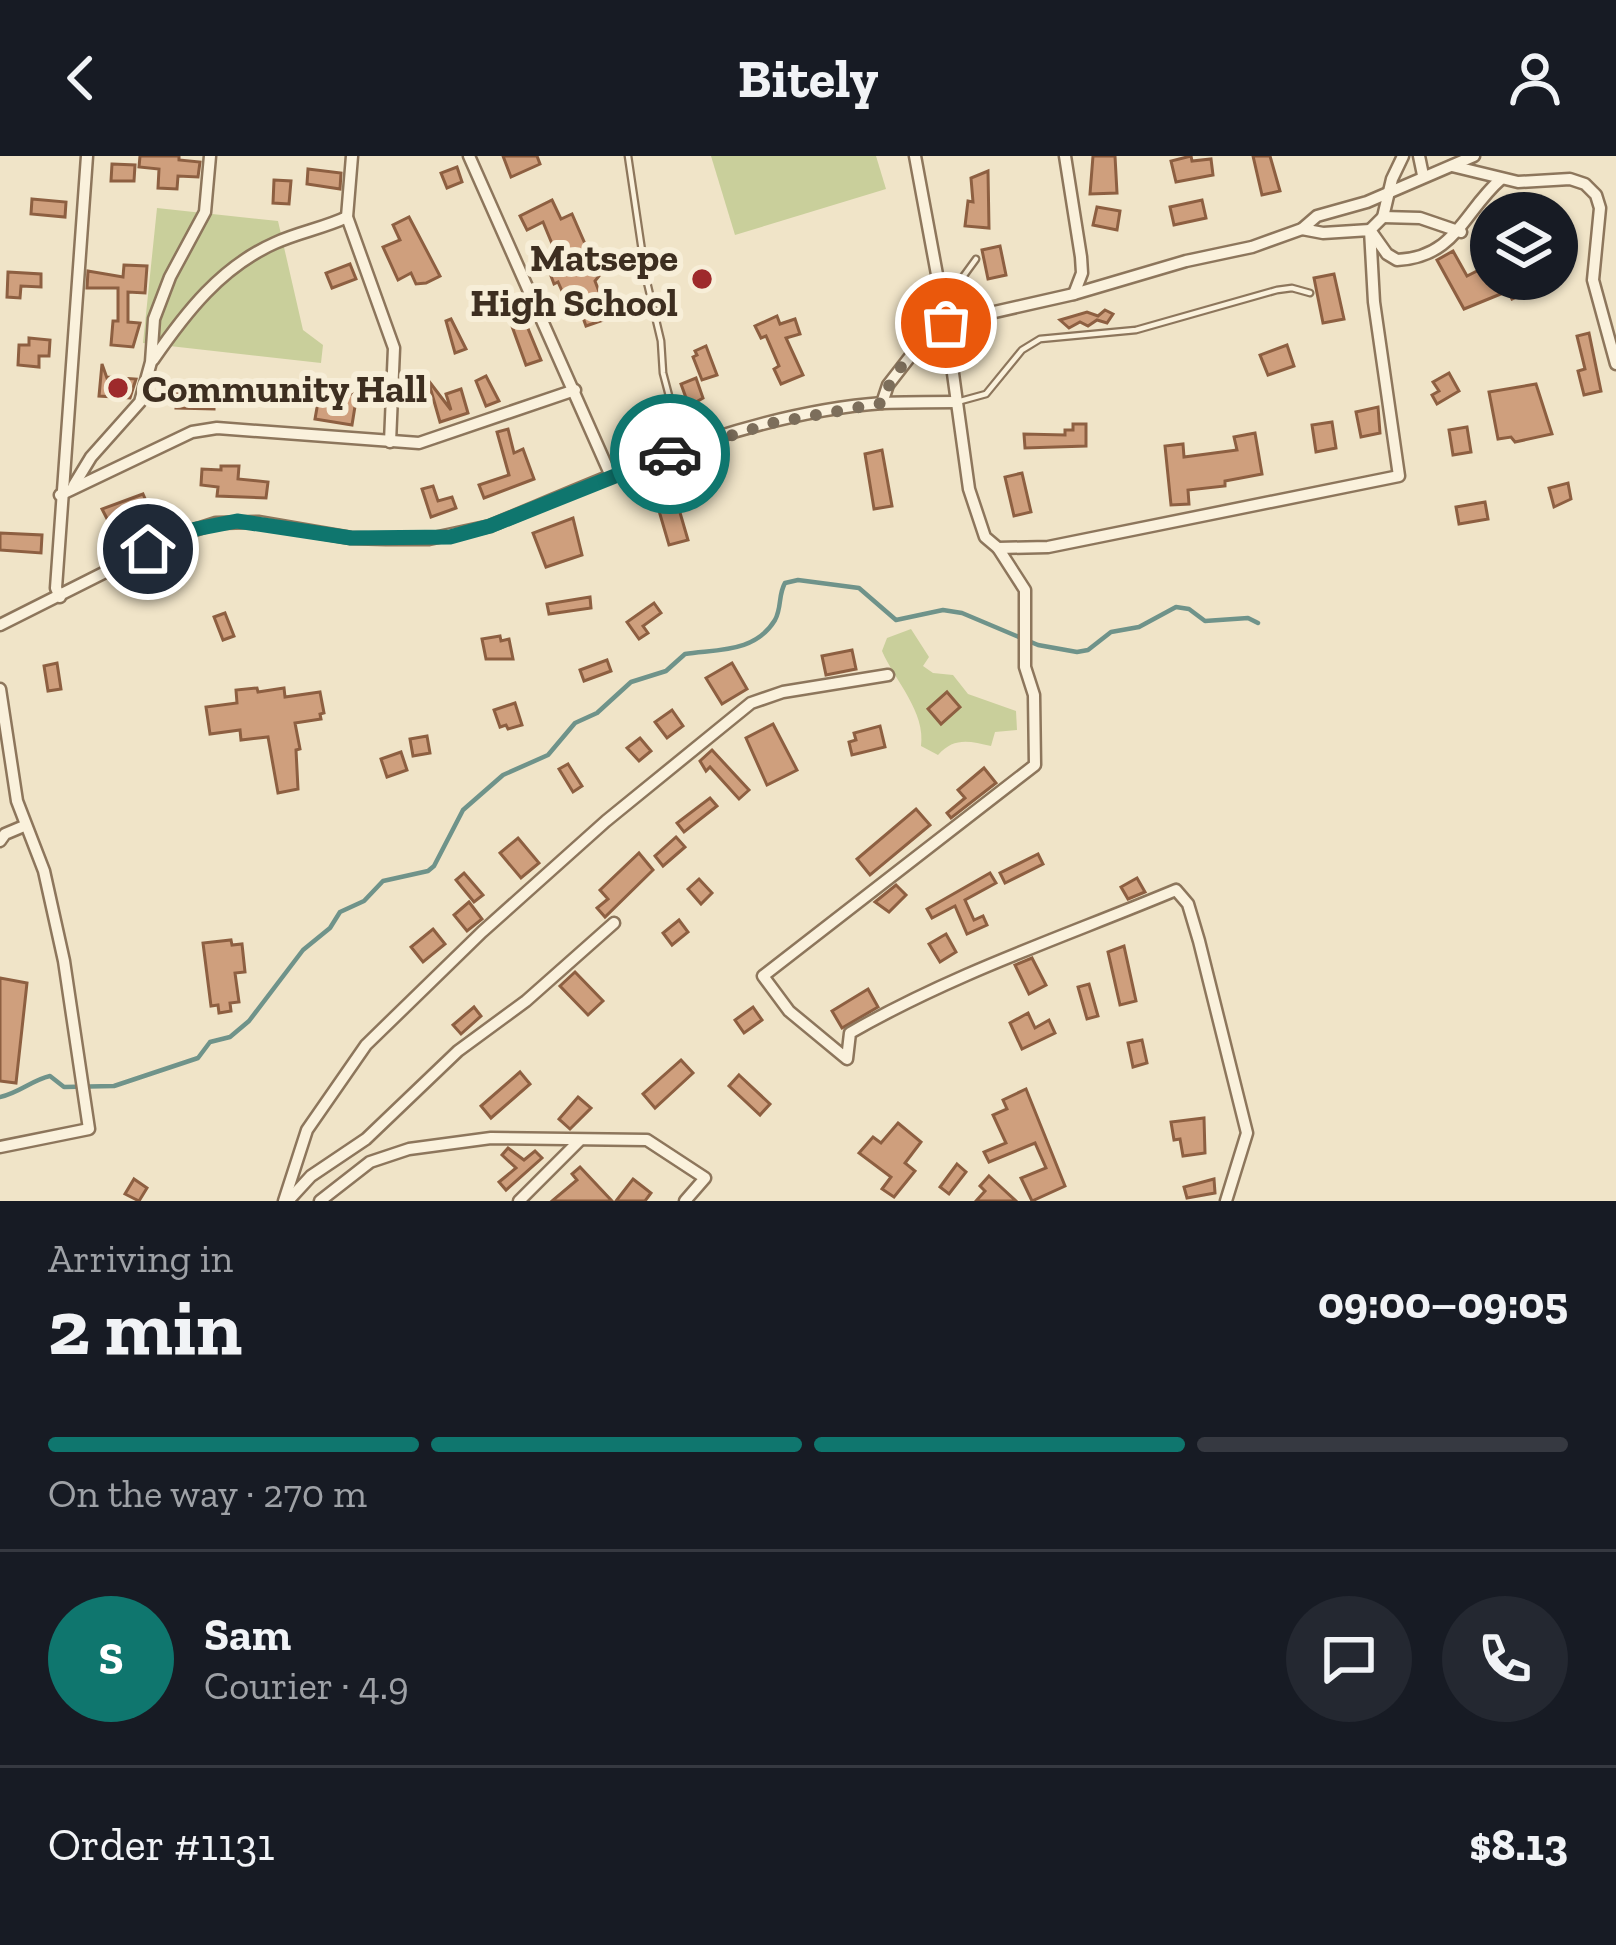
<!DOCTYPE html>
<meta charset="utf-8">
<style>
body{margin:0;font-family:"Zilla Slab",serif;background:#242831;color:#f1f3f6;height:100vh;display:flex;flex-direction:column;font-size:45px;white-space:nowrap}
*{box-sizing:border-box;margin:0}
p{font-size:39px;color:#9ea1a6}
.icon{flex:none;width:66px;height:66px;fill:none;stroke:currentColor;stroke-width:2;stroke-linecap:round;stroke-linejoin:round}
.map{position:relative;height:1045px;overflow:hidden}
.panel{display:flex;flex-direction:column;background:#171b24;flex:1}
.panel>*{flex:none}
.tools{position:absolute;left:1470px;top:36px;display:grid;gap:24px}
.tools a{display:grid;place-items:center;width:108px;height:108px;border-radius:50%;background:#171b24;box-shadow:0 3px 9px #0004;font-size:60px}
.pin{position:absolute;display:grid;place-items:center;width:102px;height:102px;color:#fff;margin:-51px;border:6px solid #fff;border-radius:50%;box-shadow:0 3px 12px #0007}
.courier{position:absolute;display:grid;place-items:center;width:120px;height:120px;margin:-60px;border:9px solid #0f766e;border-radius:50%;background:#fff;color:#222;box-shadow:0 3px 15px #0007}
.headline em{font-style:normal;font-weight:800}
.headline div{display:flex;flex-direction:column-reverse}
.headline{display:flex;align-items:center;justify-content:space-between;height:204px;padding:0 48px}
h1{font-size:78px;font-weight:800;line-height:90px}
.bar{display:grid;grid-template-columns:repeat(4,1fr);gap:18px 12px;align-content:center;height:144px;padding:0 48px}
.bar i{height:15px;border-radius:9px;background:#363941}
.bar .active{background:#0f766e}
.bar p{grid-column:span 4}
.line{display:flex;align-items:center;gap:30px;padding:0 48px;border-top:3px solid #363941}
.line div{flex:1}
.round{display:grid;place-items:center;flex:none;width:126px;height:126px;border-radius:63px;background:#242831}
header{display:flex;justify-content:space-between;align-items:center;height:156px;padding:0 48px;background:#171b24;font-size:54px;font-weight:800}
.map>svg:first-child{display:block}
.green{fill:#c9cf9b}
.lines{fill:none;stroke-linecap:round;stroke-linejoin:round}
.stream{stroke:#6f938a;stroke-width:4.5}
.building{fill:#cf9f7d;stroke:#8d5f41;stroke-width:3}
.service-casing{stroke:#8d765c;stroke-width:9}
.minor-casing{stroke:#8d765c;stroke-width:15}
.service{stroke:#faf1dc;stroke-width:4.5}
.minor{stroke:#faf1dc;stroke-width:10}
.done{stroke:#7c6e5b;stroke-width:12;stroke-dasharray:0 21.6}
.route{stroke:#0f766e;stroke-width:15}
.poi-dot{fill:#9e2a2b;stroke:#f7eed8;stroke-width:4.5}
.labels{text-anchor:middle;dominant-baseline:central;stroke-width:12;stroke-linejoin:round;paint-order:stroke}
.poi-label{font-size:39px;font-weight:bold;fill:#3d2e20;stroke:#f7eed8;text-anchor:end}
</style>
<header><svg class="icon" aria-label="back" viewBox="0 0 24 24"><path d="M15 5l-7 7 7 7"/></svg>Bitely<svg class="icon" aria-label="person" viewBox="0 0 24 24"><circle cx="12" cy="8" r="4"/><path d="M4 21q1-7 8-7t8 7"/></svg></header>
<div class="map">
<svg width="1616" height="1045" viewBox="0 0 1616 1045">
<rect width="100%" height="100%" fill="#f0e4c8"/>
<g class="green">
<path d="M711,0H876L886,33L735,79Z"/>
<path d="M157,52L278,65L303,174L323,189L321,207L143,187Z"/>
<path d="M911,473L929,501L923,510L933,517L953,519L968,538L1016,555L1017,574L995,576L991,590C969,585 954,581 938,599L921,590C926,556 895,525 882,495L887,482Z"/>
</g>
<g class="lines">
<path class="stream" d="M0,941C19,937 32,924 50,920L64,931L114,930L198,902L210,886L230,881L249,865L303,794L330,772L340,756L364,745L383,725L428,715L434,710L463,654L503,619L548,599L575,567L597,557L631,526L666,515L685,498C717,493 755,497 775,464C782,451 778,439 785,427L798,424L859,432L896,464L943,454L962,457L1038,489L1077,496L1088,494L1111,476L1139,471L1176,451L1189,453L1205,465L1248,462L1258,467"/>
</g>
<g class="building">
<path d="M140,0H179V4L200,6L198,21L178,20L177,33L158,32L159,13L139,11Z"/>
<path d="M503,0H537L540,8L511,21Z"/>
<path d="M1093,0H1115L1117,37L1090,38Z"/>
<path d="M1191,0L1192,5L1211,3L1213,19L1176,26L1171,5Z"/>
<path d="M1253,0H1270L1280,35L1262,39Z"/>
<path d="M112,8L135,9L134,25H111Z"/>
<path d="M457,11L462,26L447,32L441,17Z"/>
<path d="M308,13L341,17L340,33L307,28Z"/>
<path d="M988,15L989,72L965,70L968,45L973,46L971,22Z"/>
<path d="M274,24L291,25L289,48L273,47Z"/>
<path d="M32,43L66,46L65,61L31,58Z"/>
<path d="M552,44L561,63L572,58L599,120L595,125L609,162L586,170L576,142L567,146L558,126L554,128L548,112L560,107L543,66L527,74L520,60Z"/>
<path d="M1202,44L1206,62L1174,69L1170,51Z"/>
<path d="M1097,51L1120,55L1117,74L1093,69Z"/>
<path d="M409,61L440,120L426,127L416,128L411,117L398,124L383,91L400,84L393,69Z"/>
<path d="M1491,68V105L1473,80Z"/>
<path d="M1000,90L1006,119L988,123L982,94Z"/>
<path d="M1453,95L1467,120L1481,113L1486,123H1543L1520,133L1523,138L1512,143L1508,135L1464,153L1437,104Z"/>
<path d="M350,108L356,123L332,132L326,117Z"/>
<path d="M124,109L147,110L145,137L128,136V166L140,167L133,191L111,189L113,165H118V132H87L88,115L123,121Z"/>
<path d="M8,116L41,118V131L21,130L20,142L7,141Z"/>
<path d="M1334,118L1344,163L1323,167L1314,122Z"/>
<path d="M1105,154L1113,158L1107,167L1097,164L1088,170L1080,166L1069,172L1060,164L1087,156L1098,160Z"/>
<path d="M522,158L541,204L526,209L509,162Z"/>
<path d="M777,160L780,168L795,163L800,178L786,182L803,219L781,228L774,213L779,210L766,180L761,182L755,170Z"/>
<path d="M451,163L466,193L455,197L446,165Z"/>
<path d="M1589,177L1601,235L1584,239L1578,215L1585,213L1577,180Z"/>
<path d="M29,182L50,184L49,200H39V211L18,209L19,189H29Z"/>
<path d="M1287,189L1294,210L1268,219L1260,199Z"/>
<path d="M706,190L717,219L702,224L693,201L697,199L695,195Z"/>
<path d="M102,208L108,225V221L136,223L130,242L99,240Z"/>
<path d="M1449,217L1459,235L1437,248L1432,239L1439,235L1433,226Z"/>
<path d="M486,220L499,245L486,250L476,225Z"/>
<path d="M696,222L703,242L689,250L681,228Z"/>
<path d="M428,224L451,254L446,238L461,233L468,257L440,266Z"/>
<path d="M1536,228L1552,278L1515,286L1511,281L1498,283L1489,236Z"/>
<path d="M177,237L214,238V253L176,252Z"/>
<path d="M357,238L352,269L315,263L318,246L337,249L338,239Z"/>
<path d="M1378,251L1380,277L1361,281L1356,256Z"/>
<path d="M1332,266L1336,292L1316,296L1312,269Z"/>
<path d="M1073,268H1086V290L1025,292L1024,278L1065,279V274H1073Z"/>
<path d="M1467,271L1471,296L1453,299L1449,274Z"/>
<path d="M508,273L514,297L523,293L534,323L484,342L479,329L509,319L497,276Z"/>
<path d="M1255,277L1262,318L1225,325V330L1188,334L1189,348L1171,349L1165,290L1183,288L1184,301L1237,294L1234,281Z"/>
<path d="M882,294L892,350L874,353L865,298Z"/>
<path d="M221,310H239L238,323L268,326L266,342L217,340L218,331L201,329L202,313L221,314Z"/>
<path d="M1022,317L1031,356L1014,360L1005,321Z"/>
<path d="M669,319L688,384L669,389L650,324Z"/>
<path d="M1568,327L1571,343L1554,351L1549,332Z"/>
<path d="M433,330L438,345L452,341L456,352L431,361L422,333Z"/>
<path d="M143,338L150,354L127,364L133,376L118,384L102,353Z"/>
<path d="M1485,346L1488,363L1459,368L1456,351Z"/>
<path d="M573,362L582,399L546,411L533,377Z"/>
<path d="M0,377L42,379L41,397L0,394Z"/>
<path d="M590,441L591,452L549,458L547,448Z"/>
<path d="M654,447L661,457L643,470L648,477L639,483L627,466Z"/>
<path d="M225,457L234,480L223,484L214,461Z"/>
<path d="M500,480L501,485L509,483L513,503H486L482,483Z"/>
<path d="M852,494L856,513L826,519L822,500Z"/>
<path d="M607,504L611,515L584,525L580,514Z"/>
<path d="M57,507L61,533L48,535L44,510Z"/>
<path d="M732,507L747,533L722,548L706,522Z"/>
<path d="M257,532L258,536L284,532L285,541L320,536L324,557L320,558L321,563L295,567L300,593L296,594L298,633L278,637L268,581L241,584L240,574L210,578L206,551L237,547L236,534Z"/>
<path d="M947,536L960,551L941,568L928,553Z"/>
<path d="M515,547L522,569L508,573L506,569L500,571L494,554Z"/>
<path d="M672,554L683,570L667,582L655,566Z"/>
<path d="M773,568L797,614L767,629L746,582Z"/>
<path d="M880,570L885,591L852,599L849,586L856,584L854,577Z"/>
<path d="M427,580L430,597L413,600L410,583Z"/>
<path d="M640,582L651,595L639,605L627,592Z"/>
<path d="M712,594L749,634L739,643L710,611L706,615L700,605Z"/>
<path d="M401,596L407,614L387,621L381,603Z"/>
<path d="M568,608L582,630L573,636L559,613Z"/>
<path d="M984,612L996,627L951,662L947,657L965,642L958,634Z"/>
<path d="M710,642L717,650L684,676L677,667Z"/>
<path d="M916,653L930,669L870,719L857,703Z"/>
<path d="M676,681L685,691L663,710L655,700Z"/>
<path d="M518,682L539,707L521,722L500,697Z"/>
<path d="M639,697L653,714L605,761L597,752L608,743L600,734Z"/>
<path d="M1038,698L1043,708L1005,727L1000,717Z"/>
<path d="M464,717L483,739L474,746L456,724Z"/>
<path d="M990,717L996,727L965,744L974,764L983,760L987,769L967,778L955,750L932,762L927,753Z"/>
<path d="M1137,722L1145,736L1128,743L1121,731Z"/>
<path d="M699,723L712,737L701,748L688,733Z"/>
<path d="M896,729L906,739L889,756L875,746Z"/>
<path d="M469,746L482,763L467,775L454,759Z"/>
<path d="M679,764L688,776L672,789L663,777Z"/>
<path d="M433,773L445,788L423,806L411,791Z"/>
<path d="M946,778L956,796L940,806L929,788Z"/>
<path d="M231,784L232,789L242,788L245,816L235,817L239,846L230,847L231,855L219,857L218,849L211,850L203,787Z"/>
<path d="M1124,790L1136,845L1120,849L1108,796Z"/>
<path d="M1032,802L1046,829L1029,838L1015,809Z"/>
<path d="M575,816L603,845L588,859L560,830Z"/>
<path d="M0,822L27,827L16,927L0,925Z"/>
<path d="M1089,828L1098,860L1087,863L1078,831Z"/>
<path d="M868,833L878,851L842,872L832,855Z"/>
<path d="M474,851L481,860L461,878L453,869Z"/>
<path d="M753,851L762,864L744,877L735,864Z"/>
<path d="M1028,857L1035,872L1049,864L1055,877L1022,893L1010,867Z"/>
<path d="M1142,884L1147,907L1133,911L1128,887Z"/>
<path d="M681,904L693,917L655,952L643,938Z"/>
<path d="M520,916L530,928L491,962L481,950Z"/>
<path d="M739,919L770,948L760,959L729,930Z"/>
<path d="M1026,933L1065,1030L1032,1045L1021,1022L1046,1012L1035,987L989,1006L984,996L1006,987L993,959L1007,953L1003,944Z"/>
<path d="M578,941L591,952L570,973L559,963Z"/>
<path d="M1204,962L1205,997L1183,1000L1180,983L1174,984L1171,966Z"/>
<path d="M898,967L921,986L905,1007L915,1015L894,1041L882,1033L891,1021L859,997L873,981L881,987Z"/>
<path d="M508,992L524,1004L535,995L542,1002L506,1034L499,1026L516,1012L502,999Z"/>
<path d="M957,1008L966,1016L949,1038L940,1031Z"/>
<path d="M580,1011L612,1045H552L577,1024L572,1018Z"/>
<path d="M989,1020L1016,1045H976L985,1035L980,1030Z"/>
<path d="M134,1023L147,1032L139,1045L125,1038Z"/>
<path d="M633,1023L651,1037L645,1045H616Z"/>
<path d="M1214,1023L1215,1037L1187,1042L1184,1031Z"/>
</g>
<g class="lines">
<defs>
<g id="service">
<path d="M628,0L646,122L661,185L663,217L683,293"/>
<path d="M944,147L976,103"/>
<path d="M957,246L986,238L1022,194L1040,183L1136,174L1277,134L1292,132L1310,137"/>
</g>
<g id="minor">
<path d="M352,0L347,61L394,192L390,286"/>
<path d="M469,0L611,320"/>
<path d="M915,0L946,167L969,333L985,381L998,392L1048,391L1399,320L1374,146L1370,74L1323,77L1302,73"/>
<path d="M1065,0L1081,101L1082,117L1074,138"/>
<path d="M1403,0L1392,23L1383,61L1370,74L1387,98L1397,104C1456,101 1463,56 1501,23"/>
<path d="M1419,0L1423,19"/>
<path d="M1452,10L1518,26L1570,23L1585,28L1596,39L1600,52L1593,124L1616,208"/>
<path d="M1383,61L1420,62L1461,76"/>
<path d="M153,204C186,156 221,111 275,87C299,76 324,72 347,61"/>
<path d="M882,247L888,229L923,184L946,167L1074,138L1186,105L1252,91L1302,73L1317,60L1367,46L1474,0"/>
<path d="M74,329L91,301L140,246L151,206L154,163L170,121L205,56L210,0"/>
<path d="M60,339L192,276L217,272L419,287L575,234"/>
<path d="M998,392L1025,434V511L1034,539L1035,609L763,820L789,855L847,903L850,877C954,817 1066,780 1176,734L1188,748L1199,785L1247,977L1226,1045"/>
<path d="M60,441L56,432L87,0"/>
<path d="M0,469L179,379L216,367L258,366L351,382L386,383H429L490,370C616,318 745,257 883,247C908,246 933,246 957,246"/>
<path d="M0,533L17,645L44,715L64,805L89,973L0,991"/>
<path d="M0,685L5,678L24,670"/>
<path d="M284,1045L307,974L366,889L482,776L606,665L751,547L783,536L888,519"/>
<path d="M288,1045L311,1020L366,983L458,895L526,845L614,767"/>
<path d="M320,1045L370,1006L409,993L491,982L647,984L705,1022L685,1045"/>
<path d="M519,1045L579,985"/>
</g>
</defs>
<use href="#service" class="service-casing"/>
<use href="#minor" class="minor-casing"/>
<use href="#service" class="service"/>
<use href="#minor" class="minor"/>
</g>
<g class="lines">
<path class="done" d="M670,298L772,267L882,247C887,223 924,179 946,167"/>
<path class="route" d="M148,393L196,373L237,365L351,382L450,381L490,370L670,298"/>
</g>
<g class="poi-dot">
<circle cx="702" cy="123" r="12"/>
<circle cx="118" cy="232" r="12"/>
</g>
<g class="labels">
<g class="poi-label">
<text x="678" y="101">Matsepe<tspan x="678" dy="45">High School</tspan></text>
<text x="142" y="232" text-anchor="start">Community Hall</text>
</g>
</g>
</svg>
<div class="tools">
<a><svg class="icon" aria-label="layers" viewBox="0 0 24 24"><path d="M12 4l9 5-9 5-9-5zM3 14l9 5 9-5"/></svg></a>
</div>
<div class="pin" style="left:946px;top:167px;background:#ea580c"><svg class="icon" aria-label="bag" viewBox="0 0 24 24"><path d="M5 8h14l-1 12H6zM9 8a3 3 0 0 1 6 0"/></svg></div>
<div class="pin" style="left:148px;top:393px;background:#1f2937"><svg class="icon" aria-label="home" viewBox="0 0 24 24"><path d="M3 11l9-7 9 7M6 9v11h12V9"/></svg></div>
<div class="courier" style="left:670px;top:298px"><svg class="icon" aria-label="car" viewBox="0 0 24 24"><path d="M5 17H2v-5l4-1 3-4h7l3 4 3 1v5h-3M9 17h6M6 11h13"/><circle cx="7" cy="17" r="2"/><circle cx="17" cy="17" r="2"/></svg></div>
</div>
<section class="panel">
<div class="headline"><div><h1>2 min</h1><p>Arriving in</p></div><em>09:00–09:05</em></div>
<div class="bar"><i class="active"></i><i class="active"></i><i class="active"></i><i></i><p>On the way · 270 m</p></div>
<div class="line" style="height:216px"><b class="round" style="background:#0f766e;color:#fff">S</b><div><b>Sam</b><p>Courier · 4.9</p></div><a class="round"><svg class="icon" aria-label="chat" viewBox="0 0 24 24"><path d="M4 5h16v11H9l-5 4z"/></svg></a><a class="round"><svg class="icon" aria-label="phone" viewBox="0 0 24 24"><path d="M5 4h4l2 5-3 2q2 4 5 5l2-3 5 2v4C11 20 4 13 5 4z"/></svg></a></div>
<div class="line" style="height:156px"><div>Order #1131</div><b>$8.13</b></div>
</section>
